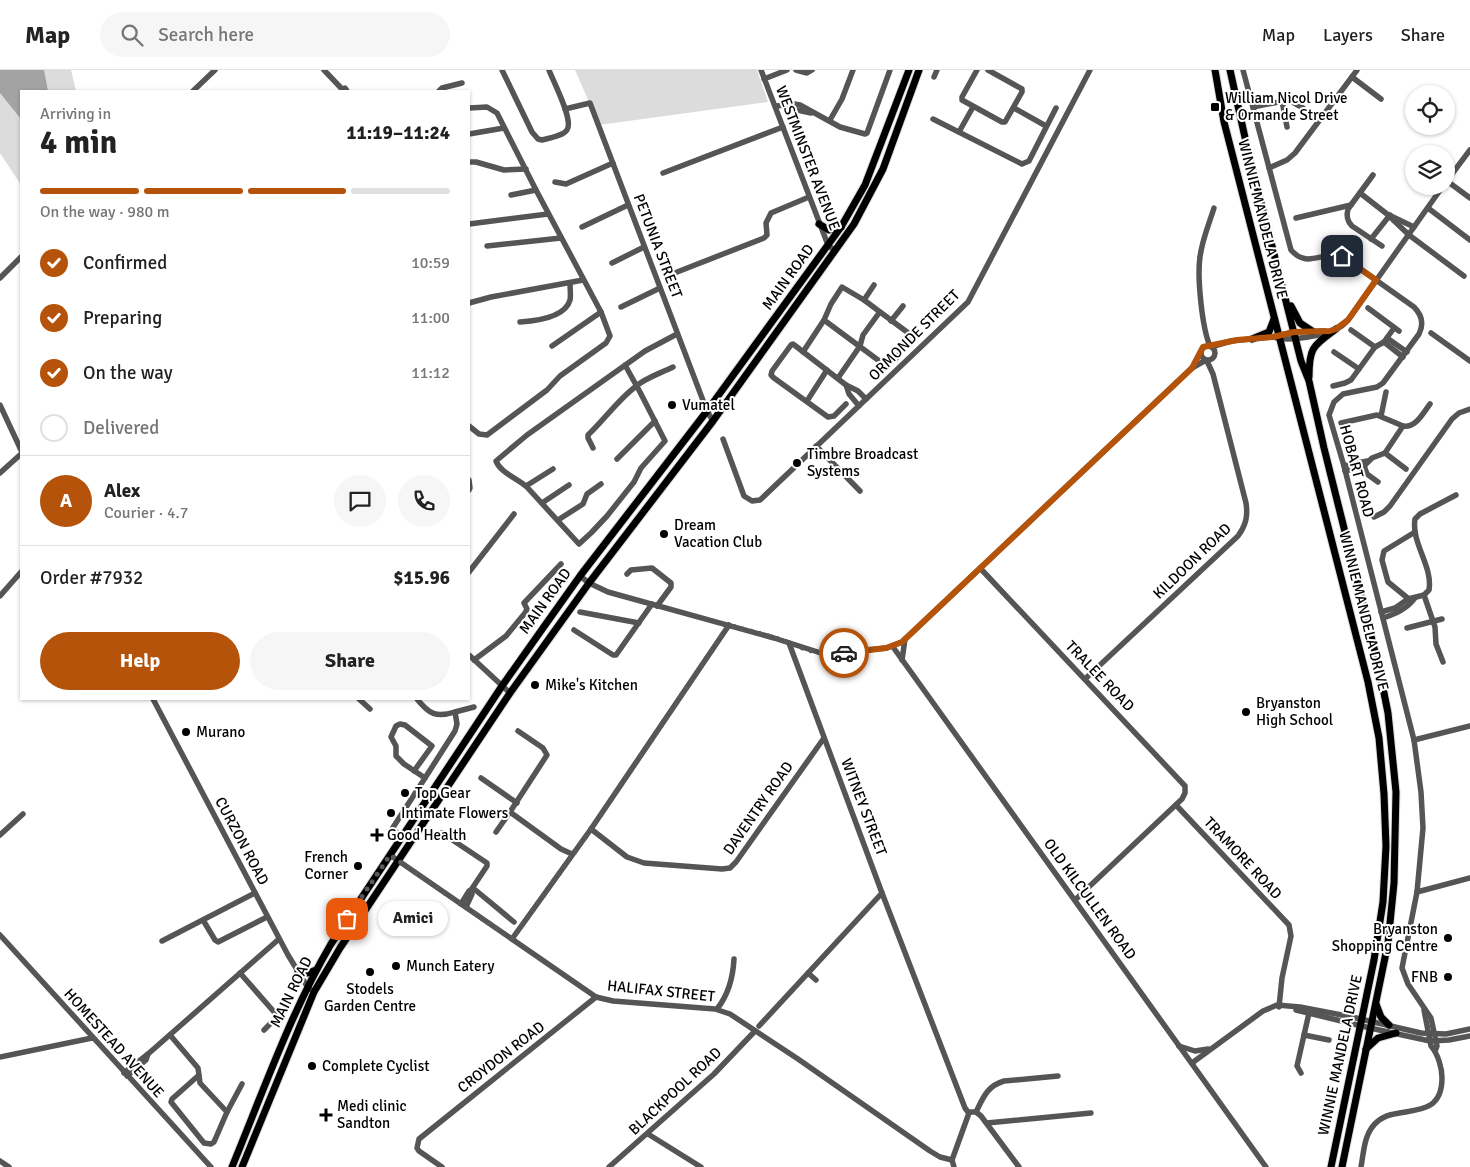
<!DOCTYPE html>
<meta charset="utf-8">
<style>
body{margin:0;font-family:Signika,sans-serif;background:#f6f6f6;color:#222;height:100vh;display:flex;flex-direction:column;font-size:19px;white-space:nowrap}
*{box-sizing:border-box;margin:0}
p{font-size:16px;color:#767676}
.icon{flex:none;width:28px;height:28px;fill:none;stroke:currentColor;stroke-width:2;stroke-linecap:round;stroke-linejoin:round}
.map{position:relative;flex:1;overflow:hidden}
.side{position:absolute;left:20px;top:20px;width:450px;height:610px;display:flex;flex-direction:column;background:#fff;border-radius:0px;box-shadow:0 1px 4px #0004}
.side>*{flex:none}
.buttons{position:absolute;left:1405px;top:15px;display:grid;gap:10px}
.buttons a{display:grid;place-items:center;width:50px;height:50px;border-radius:50%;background:#fff;box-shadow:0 1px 4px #0004;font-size:25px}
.pin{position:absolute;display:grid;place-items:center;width:42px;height:42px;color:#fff;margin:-21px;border-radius:10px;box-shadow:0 2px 8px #0006}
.courier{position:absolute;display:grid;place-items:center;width:50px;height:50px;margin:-25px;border:4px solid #b45309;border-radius:50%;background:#fff;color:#222;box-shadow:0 1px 6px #0007}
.bubble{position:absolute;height:35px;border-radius:18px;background:#fff;box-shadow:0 1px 4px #0004;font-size:16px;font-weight:800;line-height:35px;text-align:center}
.summary em{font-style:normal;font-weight:800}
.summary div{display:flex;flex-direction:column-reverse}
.summary{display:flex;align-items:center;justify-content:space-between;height:85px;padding:0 20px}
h1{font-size:32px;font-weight:800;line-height:38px}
.bar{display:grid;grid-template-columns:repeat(4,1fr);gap:8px 5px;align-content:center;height:60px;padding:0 20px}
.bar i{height:6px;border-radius:4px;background:#e0e0e0}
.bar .selected{background:#b45309}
.bar p{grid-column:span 4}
.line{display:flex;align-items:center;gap:12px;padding:0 20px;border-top:1px solid #e0e0e0}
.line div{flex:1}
.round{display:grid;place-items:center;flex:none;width:52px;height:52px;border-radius:26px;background:#f6f6f6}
ol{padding:0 20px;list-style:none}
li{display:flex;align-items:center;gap:15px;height:55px}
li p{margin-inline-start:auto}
li .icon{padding:5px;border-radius:50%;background:#b45309;color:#fff;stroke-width:4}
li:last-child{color:#767676}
li i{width:28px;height:28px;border:2px solid #e0e0e0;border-radius:50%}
.primary-button{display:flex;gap:10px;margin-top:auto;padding:10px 20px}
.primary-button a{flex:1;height:58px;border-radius:30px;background:#b45309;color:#fff;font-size:20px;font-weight:800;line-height:58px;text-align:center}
.primary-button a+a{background:#f6f6f6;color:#222}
header{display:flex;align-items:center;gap:30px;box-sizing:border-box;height:70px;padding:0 25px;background:#fff;border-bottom:1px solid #e0e0e0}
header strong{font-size:24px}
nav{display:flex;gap:28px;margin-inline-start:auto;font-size:18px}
.search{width:350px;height:45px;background:#f6f6f6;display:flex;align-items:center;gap:12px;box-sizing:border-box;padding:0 18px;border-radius:28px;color:#767676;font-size:19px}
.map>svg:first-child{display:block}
.green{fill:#dcdcdc}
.water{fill:#a3a3a3}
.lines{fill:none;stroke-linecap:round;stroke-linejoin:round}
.major-casing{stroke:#dbdbdb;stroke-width:9}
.minor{stroke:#555;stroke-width:5.5}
.major{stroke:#000;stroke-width:7}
.done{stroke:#595959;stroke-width:5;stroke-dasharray:0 9}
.route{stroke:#b45309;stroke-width:6}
.poi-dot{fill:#000;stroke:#fff;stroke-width:2}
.labels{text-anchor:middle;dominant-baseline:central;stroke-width:4;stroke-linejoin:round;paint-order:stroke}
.poi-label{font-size:15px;fill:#000;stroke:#fff;text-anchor:start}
.street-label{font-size:15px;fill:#000;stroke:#fff}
</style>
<header>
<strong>Map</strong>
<div class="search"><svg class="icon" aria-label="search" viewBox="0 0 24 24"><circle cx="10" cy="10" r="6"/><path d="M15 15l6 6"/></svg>Search here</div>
<nav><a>Map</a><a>Layers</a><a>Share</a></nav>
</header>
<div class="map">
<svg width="1470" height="1097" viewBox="0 0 1470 1097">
<rect width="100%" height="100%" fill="#fff"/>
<g class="green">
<path d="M0,0H71L76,21H21V115L0,83Z"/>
<path d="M575,0H757L768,32L599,55Z"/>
</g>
<path class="water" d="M0,0H44L48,21H21V49L0,23Z"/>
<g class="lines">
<defs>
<g id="major">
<path d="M1215,0L1224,52L1232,83L1368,612L1379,668L1384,724L1386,776L1383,832L1374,890L1331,1097"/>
<path d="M1230,0L1248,81L1301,291L1309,311L1324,378L1379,598L1388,643L1396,722L1394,813L1388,873L1342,1097"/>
<path d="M819,154L829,160L841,157"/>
<path d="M1291,236L1300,253L1312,261"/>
<path d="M1252,269L1269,262L1274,249"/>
<path d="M1309,307C1309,277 1313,276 1336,259"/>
<path d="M298,902L308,903L316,900"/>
<path d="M1376,934L1381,947L1389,955"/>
<path d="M1366,979L1378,968L1396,963"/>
<path d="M232,1097C263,1022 290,944 331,874L502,616L543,558L580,506L707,341L841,157L865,115L909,0"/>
<path d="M242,1097L314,922L340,878L510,623L589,513L713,351L854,154L883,99L919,0"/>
</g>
</defs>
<use href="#major" class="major-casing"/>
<g class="minor">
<path d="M324,0L342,19L345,18L347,21"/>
<path d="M502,0L532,62L538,69L542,70C549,68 563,66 567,60C574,50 553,11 549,0"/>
<path d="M761,0L828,175L835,181"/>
<path d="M796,0L807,3L812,0"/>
<path d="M977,0L962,27V30L1002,52H1005L1022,22V19L988,0"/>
<path d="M1243,0L1291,180C1308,199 1321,181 1342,186L1414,237C1422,245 1424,254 1419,264L1383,313L1377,317L1343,324L1334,332L1329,345L1344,396L1414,670L1421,722L1423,758L1417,822L1402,898L1408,914L1431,948L1437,976L1435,981"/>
<path d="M934,7L937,0"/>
<path d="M1352,7L1381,29"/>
<path d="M764,9L787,0"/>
<path d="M193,21L215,0"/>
<path d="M439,21L442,18L462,13"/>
<path d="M1282,31L1287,57"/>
<path d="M787,35L797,40L811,43"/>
<path d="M776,36L794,34L800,35L840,57L865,64L867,63L890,0"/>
<path d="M1253,37L1289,30L1303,38"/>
<path d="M469,38L487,37L497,43L536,120L601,242L610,266L606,273L560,306L547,320L487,365L479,364L469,356"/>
<path d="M1014,38L1046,56"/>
<path d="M565,39L590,33L707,341L713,351"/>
<path d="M933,49L1022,94L1029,91L1056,38"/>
<path d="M830,50L842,29L853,0"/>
<path d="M959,62L973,37"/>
<path d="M469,64L504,58"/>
<path d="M469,92H476L504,100L526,99"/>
<path d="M1269,98L1287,90L1295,83L1357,0"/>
<path d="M663,103L783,57"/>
<path d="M1373,105L1348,139C1346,146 1347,151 1352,156L1382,176"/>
<path d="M1447,111L1470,128"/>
<path d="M555,112L566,114L613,93"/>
<path d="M1446,112L1470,80"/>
<path d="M1360,123L1387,144L1409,165L1464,206"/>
<path d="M511,125L536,120"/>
<path d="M1428,138L1470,170"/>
<path d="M1391,146L1414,157"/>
<path d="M1296,148L1351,135"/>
<path d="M469,154L548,144"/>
<path d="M582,157L628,135"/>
<path d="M1371,169L1390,145"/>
<path d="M487,176L561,168"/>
<path d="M612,193L644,177"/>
<path d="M672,204L764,168L767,165L766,153L771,143L809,127"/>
<path d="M0,208L21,187"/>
<path d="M864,230L874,215"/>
<path d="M469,233L491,227L583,210"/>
<path d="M621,237L660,218"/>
<path d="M1368,238L1399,261"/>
<path d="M891,251L903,236"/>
<path d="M520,252C535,251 565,248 570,230C571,225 570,219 570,213"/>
<path d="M1351,260L1375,277"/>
<path d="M1431,263L1470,291"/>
<path d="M1273,267C1289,272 1324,266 1340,257C1344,255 1348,250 1351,246L1443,116"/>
<path d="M1387,268L1407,282"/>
<path d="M1384,272L1403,287"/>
<circle cx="1208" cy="283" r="7"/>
<path d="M552,276L601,242"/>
<path d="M1210,276C1202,258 1197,207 1200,187C1202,170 1209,154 1214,138"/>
<path d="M1211,277L1231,271L1273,267L1294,262L1325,261"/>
<path d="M803,282L824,250L831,234L842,217L864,230L911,265V267L895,290L882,293L824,250"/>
<path d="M1334,282L1359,299"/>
<path d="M625,295L640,322L665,371L641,398L634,412L607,446L591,463L579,474L526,416C516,408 500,402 496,391L527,365L645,281L677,264"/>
<path d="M838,308L860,276L863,265L879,243"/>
<path d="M846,315L849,324L859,336"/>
<path d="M1333,316L1345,313L1351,310L1375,277L1384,272L1394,258"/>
<path d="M807,331L827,300"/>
<path d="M846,334L834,346L828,347L774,308L771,305L772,301L791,275L793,274L846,315L858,321L866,329"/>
<path d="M0,335L21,380"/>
<path d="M1381,346L1386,322"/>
<path d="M1341,353L1377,345L1403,356"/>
<path d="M723,369L744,426L752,431L760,430L968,232L1090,0"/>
<path d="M816,376L860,421"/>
<path d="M593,378L588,368V365C604,350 617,331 635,317C645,308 661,303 673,297"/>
<path d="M1385,383L1406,399"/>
<path d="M617,389L655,351"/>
<path d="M1363,393L1367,404L1378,412"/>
<path d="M1344,396L1367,391"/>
<path d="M1345,401L1364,396L1372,388L1385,383L1403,356C1416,358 1423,343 1430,334"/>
<path d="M0,403L21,384"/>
<path d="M469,410L470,418L469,420"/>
<path d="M526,416L553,399"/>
<path d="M542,433L569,415"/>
<path d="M1374,447L1384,442L1390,436L1452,349L1459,343L1470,339"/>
<path d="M558,450L583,434L587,424L601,414"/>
<path d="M980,498L1185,716V723L1182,729L1075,830"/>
<path d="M469,502L514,444"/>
<path d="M627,504L631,500L652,498L671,513V517L657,536"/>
<path d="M580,506L589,513L608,522L774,568L824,584L887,578L902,572L917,558L1192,298L1206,290"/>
<path d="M1424,525L1435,557L1436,574L1443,592"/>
<path d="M0,526L21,502"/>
<path d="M1410,530L1388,512L1382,490L1384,481L1415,462"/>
<path d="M580,542L639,553"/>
<path d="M1381,542L1395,538L1408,529L1424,525L1429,520C1433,496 1411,473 1415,449L1420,444L1456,425"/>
<path d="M1383,548C1395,544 1407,539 1415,528"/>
<path d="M1407,558L1442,549"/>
<path d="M574,560L613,585H616L652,534"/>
<path d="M789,573L882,823L965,1038L968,1042H976L981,1046L1019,1097"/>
<path d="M893,577L1266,1097"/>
<path d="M469,585L510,623"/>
<path d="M474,590L506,566L525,543L527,539L524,533L561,494"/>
<path d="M902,590L905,569"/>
<path d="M1085,609L1238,466C1246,455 1248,446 1246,433L1213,304L1207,291"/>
<path d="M153,629L288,885L307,916L310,919"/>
<path d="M359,629L370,639"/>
<path d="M417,629C429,644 436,648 455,642"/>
<path d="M1414,670L1470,656"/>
<path d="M425,708L455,661L457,654L455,642L474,637"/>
<path d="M481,708L517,733"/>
<path d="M1176,735L1289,855L1291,866L1282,908L1279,937"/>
<path d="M510,742L547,685L543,678L518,661"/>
<path d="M591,759L627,787L644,793L722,799L730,798L736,792L824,668"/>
<path d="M496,762L510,742L561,779L572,784"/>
<path d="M442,763L487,793V796L471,820L469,821L461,834"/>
<path d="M0,765L23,744"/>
<path d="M402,766L392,759L425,708L404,694L396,686V676L391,667L396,656L400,654L405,655L432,676L414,701"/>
<path d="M390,785L596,927L613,931L715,939L730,944L798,989L930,1081L940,1087L952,1090L954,1097"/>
<path d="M473,818L514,852"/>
<path d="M1417,822L1470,808"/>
<path d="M466,837L472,824L471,820"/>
<path d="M203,850L215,870L218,872L267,847"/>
<path d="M0,865L211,1097"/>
<path d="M512,869L591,759L729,555"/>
<path d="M162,871L255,823"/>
<path d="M240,903L275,943V949L264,960"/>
<path d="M808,903L816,910"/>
<path d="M717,939C729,924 733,908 734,889"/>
<path d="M1296,940L1370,958L1430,971L1449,970L1470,966"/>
<path d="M759,956L882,823"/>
<path d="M170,965L198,998L200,1013L227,1042L214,1072L211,1074L204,1073L171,1032L172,1029L199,1005"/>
<path d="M1304,965L1329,970"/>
<path d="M1179,976L1195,981L1208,979"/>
<path d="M0,987L92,968"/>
<path d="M1192,993L1263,941L1277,935L1300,937L1352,947L1421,963L1446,964L1470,959"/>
<path d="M124,1003L148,984L279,869"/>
<path d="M1301,1003L1297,996L1309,943"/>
<path d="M127,1006L146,990L148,984"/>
<path d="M227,1042L242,1014"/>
<path d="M976,1042C983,1028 987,1016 1004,1011L1058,1006"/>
<path d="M987,1053L1091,1043"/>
<path d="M648,1064L701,1097"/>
<path d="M952,1090L969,1043"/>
<path d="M0,1091L9,1097"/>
<path d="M442,1097L419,1081L417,1078L419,1069L596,927"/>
<path d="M609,1097L714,1004L755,961"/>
<path d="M1361,1097C1364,1081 1364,1062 1378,1051C1398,1034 1442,1053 1442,1008C1442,998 1438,984 1431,976L1424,940"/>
</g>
<use href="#major" class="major"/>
</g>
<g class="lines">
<path class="done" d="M347,849L390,785L512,869L591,759L729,555C746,560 762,564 779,569C803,578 817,586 844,583"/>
<path class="route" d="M844,583L886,578L902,572L1192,298L1203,277L1237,270L1273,267L1294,262L1330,261L1336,259L1348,250L1376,210L1342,186"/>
</g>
<g class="poi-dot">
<rect x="1210" y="32" width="10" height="10" rx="2.5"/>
<circle cx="672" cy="335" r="5"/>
<circle cx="797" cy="393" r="5"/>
<circle cx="664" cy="464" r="5"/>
<circle cx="535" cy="615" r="5"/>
<circle cx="1246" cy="642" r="5"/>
<circle cx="186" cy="662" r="5"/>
<circle cx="405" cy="723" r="5"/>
<circle cx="391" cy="743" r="5"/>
<path d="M374.5 757.5h5v5h5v5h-5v5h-5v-5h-5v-5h5z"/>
<circle cx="358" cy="796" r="5"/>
<circle cx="1448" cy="868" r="5"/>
<circle cx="396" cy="896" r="5"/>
<circle cx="370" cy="902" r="5"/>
<circle cx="1448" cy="907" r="5"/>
<circle cx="312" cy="996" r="5"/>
<path d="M323.5 1037.5h5v5h5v5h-5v5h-5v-5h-5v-5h5z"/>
</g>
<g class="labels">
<g class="poi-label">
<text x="1225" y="28">William Nicol Drive<tspan x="1225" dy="17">&amp; Ormande Street</tspan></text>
<text x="682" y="335">Vumatel</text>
<text x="807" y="384">Timbre Broadcast<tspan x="807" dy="17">Systems</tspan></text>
<text x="674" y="455">Dream<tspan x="674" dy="17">Vacation Club</tspan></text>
<text x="545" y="615">Mike's Kitchen</text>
<text x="1256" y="633">Bryanston<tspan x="1256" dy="17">High School</tspan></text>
<text x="196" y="662">Murano</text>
<text x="415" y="723">Top Gear</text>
<text x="401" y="743">Intimate Flowers</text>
<text x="387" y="765">Good Health</text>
<text x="348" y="787" text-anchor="end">French<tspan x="348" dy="17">Corner</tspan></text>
<text x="1438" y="859" text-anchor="end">Bryanston<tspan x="1438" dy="17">Shopping Centre</tspan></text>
<text x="406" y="896">Munch Eatery</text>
<text x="1438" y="907" text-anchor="end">FNB</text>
<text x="370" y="919" text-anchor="middle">Stodels<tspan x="370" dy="17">Garden Centre</tspan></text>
<text x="322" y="996">Complete Cyclist</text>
<text x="337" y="1036">Medi clinic<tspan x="337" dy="17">Sandton</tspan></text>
</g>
<g class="street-label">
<text transform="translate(808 88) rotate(69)">WESTMINSTER AVENUE</text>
<text transform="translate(1263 149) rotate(76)">WINNIE MANDELA DRIVE</text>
<text transform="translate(658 176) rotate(69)">PETUNIA STREET</text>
<text transform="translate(788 207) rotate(-54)">MAIN ROAD</text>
<text transform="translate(914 265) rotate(-45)">ORMONDE STREET</text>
<text transform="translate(1357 401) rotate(75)">HOBART ROAD</text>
<text transform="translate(1192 491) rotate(-44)">KILDOON ROAD</text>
<text transform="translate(545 531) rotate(-54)">MAIN ROAD</text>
<text transform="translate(1364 541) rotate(76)">WINNIE MANDELA DRIVE</text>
<text transform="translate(1100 606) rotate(46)">TRALEE ROAD</text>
<text transform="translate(864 737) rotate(69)">WITNEY STREET</text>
<text transform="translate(758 738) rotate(-55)">DAVENTRY ROAD</text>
<text transform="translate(242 771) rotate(62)">CURZON ROAD</text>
<text transform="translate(1243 788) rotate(47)">TRAMORE ROAD</text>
<text transform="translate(1090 829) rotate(54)">OLD KILCULLEN ROAD</text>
<text transform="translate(661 921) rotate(6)">HALIFAX STREET</text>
<text transform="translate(291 922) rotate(-64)">MAIN ROAD</text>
<text transform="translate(114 973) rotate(48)">HOMESTEAD AVENUE</text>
<text transform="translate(1340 985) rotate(-78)">WINNIE MANDELA DRIVE</text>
<text transform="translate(501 987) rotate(-38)">CROYDON ROAD</text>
<text transform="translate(675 1021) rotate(-43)">BLACKPOOL ROAD</text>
</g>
</g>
</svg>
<div class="buttons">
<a><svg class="icon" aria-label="locate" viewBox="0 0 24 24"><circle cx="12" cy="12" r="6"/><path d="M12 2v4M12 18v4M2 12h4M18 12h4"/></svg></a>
<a><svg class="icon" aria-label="layers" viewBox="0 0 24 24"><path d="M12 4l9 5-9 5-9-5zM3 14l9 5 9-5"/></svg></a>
</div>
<div class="pin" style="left:347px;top:849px;background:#ea580c"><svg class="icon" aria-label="bag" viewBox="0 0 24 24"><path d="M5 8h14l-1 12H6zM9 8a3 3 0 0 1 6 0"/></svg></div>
<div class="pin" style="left:1342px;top:186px;background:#1f2937"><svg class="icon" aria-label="home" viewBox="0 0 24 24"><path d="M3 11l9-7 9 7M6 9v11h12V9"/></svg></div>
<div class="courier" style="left:844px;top:583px"><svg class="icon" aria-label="car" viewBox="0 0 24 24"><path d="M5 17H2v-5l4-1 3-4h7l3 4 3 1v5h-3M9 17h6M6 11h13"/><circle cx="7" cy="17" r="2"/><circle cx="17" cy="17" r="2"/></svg></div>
<div class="bubble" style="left:378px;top:831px;width:70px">Amici</div>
<section class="side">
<div class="summary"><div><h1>4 min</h1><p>Arriving in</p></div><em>11:19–11:24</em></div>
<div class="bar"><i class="selected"></i><i class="selected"></i><i class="selected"></i><i></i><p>On the way · 980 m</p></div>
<ol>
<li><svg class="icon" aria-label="check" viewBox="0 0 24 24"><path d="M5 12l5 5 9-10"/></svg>Confirmed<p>10:59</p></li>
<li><svg class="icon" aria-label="check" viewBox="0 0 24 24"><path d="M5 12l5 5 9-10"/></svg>Preparing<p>11:00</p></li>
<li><svg class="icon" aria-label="check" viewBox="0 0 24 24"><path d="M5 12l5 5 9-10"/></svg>On the way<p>11:12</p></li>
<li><i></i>Delivered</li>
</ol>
<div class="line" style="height:90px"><b class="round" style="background:#b45309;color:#fff">A</b><div><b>Alex</b><p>Courier · 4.7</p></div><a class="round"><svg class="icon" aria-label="chat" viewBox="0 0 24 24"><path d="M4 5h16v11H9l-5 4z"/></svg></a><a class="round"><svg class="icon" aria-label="phone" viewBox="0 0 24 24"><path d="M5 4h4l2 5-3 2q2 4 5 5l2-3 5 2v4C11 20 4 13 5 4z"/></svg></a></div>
<div class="line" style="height:65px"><div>Order #7932</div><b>$15.96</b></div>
<div class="primary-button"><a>Help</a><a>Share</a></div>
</section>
</div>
